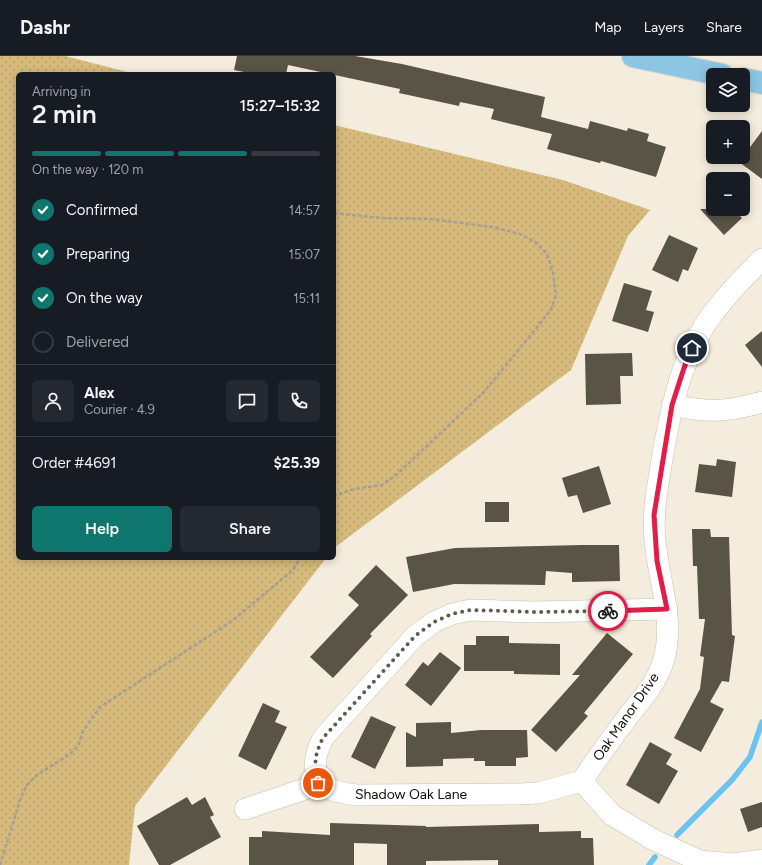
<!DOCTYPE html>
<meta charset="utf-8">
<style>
body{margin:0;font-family:Figtree,sans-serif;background:#242831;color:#f1f3f6;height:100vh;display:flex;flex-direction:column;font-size:15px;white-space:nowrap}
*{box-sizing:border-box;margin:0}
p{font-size:13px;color:#9ea1a6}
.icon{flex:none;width:22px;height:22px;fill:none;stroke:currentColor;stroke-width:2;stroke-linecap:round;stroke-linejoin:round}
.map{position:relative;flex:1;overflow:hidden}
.drawer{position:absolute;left:16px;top:16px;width:320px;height:488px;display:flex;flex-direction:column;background:#171b24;border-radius:6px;box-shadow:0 2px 10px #0003}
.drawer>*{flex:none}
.tools{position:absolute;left:706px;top:12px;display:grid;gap:8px}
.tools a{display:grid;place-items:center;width:44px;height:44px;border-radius:6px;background:#171b24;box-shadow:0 2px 10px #0003;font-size:20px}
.pin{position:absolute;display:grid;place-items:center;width:34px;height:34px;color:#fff;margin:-17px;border:2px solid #fff;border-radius:50%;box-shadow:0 1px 4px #0007}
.courier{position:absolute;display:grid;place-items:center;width:40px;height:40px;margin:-20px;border:3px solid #e11d48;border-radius:50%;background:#fff;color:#222;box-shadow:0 1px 5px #0007}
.headline em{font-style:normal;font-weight:600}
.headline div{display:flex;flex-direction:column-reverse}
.headline{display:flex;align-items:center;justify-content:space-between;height:68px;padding:0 16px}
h1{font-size:26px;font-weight:600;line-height:30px}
.bar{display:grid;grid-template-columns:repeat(4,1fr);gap:6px 4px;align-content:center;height:48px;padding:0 16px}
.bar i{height:5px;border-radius:3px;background:#363941}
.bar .current{background:#0f766e}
.bar p{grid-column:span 4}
.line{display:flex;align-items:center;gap:10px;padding:0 16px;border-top:1px solid #363941}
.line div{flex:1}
.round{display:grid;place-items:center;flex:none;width:42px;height:42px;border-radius:6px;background:#242831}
ol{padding:0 16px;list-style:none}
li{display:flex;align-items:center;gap:12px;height:44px}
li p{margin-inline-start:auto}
li .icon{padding:4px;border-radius:50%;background:#0f766e;color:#fff;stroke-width:4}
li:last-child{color:#9ea1a6}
li i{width:22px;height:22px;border:2px solid #363941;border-radius:50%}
.primary-button{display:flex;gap:8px;margin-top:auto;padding:8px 16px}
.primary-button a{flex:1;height:46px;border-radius:6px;background:#0f766e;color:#fff;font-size:16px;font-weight:600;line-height:46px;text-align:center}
.primary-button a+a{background:#242831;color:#f1f3f6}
header{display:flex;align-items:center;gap:24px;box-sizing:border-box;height:56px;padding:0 20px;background:#171b24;border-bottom:1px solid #363941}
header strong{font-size:19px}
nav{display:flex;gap:22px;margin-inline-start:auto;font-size:14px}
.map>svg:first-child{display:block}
.grass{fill:url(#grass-dots)}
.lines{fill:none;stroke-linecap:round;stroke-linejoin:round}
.stream{stroke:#6cc2f2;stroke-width:5.5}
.building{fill:#5a5446}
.minor-casing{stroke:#c8c0b0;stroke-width:22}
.major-casing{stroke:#d4d3d3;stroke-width:24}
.path{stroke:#a69f93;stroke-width:2.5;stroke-dasharray:4 2;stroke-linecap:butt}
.minor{stroke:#fff;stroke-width:21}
.major{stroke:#8cc6e3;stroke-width:22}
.done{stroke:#605b52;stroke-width:4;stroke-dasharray:0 7.2}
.route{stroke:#e11d48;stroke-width:5}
.labels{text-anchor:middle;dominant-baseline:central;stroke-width:4;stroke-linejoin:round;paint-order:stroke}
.street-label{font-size:14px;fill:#100d08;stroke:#fff}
</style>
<header>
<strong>Dashr</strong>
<nav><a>Map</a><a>Layers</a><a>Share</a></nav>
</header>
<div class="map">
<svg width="762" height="809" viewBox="0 0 762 809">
<defs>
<pattern id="grass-dots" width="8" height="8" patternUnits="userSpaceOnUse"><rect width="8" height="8" fill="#d6ba7c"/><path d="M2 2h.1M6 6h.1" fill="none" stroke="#b79f6a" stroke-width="1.8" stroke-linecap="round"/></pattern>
</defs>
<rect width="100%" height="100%" fill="#f4ecdc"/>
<g class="grass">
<path d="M0,0H65L135,18H18V502H326L135,750L129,809H0Z"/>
<path d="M334,69L563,124L650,154L628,180L571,314L334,492Z"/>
</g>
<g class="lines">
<g class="stream">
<path d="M677,779L732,724L750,701L762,666"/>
<path d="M649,809L655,801"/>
</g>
</g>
<g class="building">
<path d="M237,0H355L402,8L545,41L541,61L588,73L590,65L627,75L628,72L649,78L647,85L666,91L656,121L601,105L600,107L547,93L552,78L491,63L494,53L460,46L459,50L399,37L400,33L288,9L286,18H254L234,14Z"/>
<path d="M762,75V123L739,106Z"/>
<path d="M700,153H733L742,162L724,179Z"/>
<path d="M669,179L698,192L688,215L683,213L678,226L652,214Z"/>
<path d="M624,227L652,235L646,254L654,256L648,276L612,265Z"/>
<path d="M762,275V311L745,289Z"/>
<path d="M632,297L633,320H620L621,348L586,349L585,298Z"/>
<path d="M717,403L736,406L732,441L695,436L699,408L716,410Z"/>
<path d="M599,410L611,448L583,457L577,439L568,441L562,422Z"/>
<rect x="485" y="446" width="24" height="20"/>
<path d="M692,473H710L711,481H729L732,579L735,580L729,626L722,625L710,646L724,653L701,696L674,682L700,633L704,601L700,600L705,563H699L697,510H693Z"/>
<path d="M582,489H619L620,525L572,526V517L546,515L545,529L454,528L413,536L406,501L455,492Z"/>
<path d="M376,509L408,539L370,578L372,580L333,622L310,601L359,549L348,539Z"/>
<path d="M607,577L633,598L584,657L588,660L556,696L531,674L580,619H572Z"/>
<path d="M476,580H509V587L560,588V619L514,618V615H464V589H476Z"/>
<path d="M440,596L461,612L431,650L405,629L423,606L428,610Z"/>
<path d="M263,647L280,655L275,666L287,671L266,714L238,700Z"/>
<path d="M371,660L396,671L375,713L351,701Z"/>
<path d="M451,666V677L481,674H527L528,701L516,702V710H485V705H474V702L443,703V710L406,711V676L416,681V667Z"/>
<path d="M650,686L672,698L666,708L678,715L659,748L626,729Z"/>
<path d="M187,741L192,749L205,741L214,759L210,761L221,781L170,809H159L137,770Z"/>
<path d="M762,746V771L748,776L740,753Z"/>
<path d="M330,767L426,770V771L539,768V776L581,775V782H593L594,809H498V804L426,805V809H387V788L354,787V809H249V781H262V775L330,779Z"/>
</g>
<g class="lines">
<defs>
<g id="minor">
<path d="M672,349C708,357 726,356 762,346"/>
<path d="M582,725C597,702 613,681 629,659C642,643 657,626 663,606C676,565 658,525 655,484C652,456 658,430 662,403C671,352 681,299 714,256C728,237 745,220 762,203"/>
<path d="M582,725L612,759L654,784L700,805L734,808L762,804"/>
<path d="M318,727C314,707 314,700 323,682L415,580L434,566L452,558L471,554L535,556L667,553"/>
<path d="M245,753L302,734L318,727C331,735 342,738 357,739L520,738L538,737L582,725"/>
</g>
<g id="major">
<path d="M633,0L722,19"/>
<path d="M743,23L762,27"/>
</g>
</defs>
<use href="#minor" class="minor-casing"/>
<use href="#major" class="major-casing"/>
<g class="path">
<path d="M334,157L381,162L430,163L492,171L520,178L535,186L547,198L553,216L556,239L551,254L484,336L395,420L382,429L354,433L334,440"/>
<path d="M0,809L21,741L27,729L37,719L70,698L78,690L83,675L100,651L232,565L293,514L300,502"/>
</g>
<use href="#minor" class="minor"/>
<use href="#major" class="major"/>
</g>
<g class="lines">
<path class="done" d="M318,727C314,707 314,700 323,682L415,580L434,566L452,558L471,554L535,556L608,555"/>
<path class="route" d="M608,555L667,553L657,505L654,459L672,349L684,312L692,292"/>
</g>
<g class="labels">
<g class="street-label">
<text transform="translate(626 661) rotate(-55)">Oak Manor Drive</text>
<text x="411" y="738">Shadow Oak Lane</text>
</g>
</g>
</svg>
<div class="tools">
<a><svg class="icon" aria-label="layers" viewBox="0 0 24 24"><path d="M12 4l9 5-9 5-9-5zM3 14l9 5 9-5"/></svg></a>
<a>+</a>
<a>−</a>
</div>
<div class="pin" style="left:318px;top:727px;background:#ea580c"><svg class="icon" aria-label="bag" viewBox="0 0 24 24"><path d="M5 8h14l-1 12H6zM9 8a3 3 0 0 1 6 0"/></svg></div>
<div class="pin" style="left:692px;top:292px;background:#1f2937"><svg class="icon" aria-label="home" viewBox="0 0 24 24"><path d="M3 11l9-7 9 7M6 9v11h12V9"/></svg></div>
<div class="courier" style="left:608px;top:555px"><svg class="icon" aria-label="bike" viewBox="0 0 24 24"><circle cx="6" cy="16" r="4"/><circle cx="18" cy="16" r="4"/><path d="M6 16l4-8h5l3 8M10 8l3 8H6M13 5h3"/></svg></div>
<section class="drawer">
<div class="headline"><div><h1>2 min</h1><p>Arriving in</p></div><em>15:27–15:32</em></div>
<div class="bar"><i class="current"></i><i class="current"></i><i class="current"></i><i></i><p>On the way · 120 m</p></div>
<ol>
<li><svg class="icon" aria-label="check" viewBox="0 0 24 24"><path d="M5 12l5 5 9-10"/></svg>Confirmed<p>14:57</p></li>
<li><svg class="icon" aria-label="check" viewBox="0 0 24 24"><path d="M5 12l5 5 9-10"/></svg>Preparing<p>15:07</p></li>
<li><svg class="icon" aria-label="check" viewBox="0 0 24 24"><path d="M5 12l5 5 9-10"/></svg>On the way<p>15:11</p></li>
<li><i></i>Delivered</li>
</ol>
<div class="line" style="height:72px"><a class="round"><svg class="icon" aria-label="person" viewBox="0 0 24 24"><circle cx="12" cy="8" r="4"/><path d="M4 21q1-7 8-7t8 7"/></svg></a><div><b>Alex</b><p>Courier · 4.9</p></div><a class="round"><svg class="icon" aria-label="chat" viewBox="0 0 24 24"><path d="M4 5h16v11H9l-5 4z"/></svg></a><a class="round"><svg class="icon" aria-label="phone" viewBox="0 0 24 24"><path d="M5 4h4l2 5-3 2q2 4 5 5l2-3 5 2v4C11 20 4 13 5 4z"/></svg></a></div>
<div class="line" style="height:52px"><div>Order #4691</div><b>$25.39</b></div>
<div class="primary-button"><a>Help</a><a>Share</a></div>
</section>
</div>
